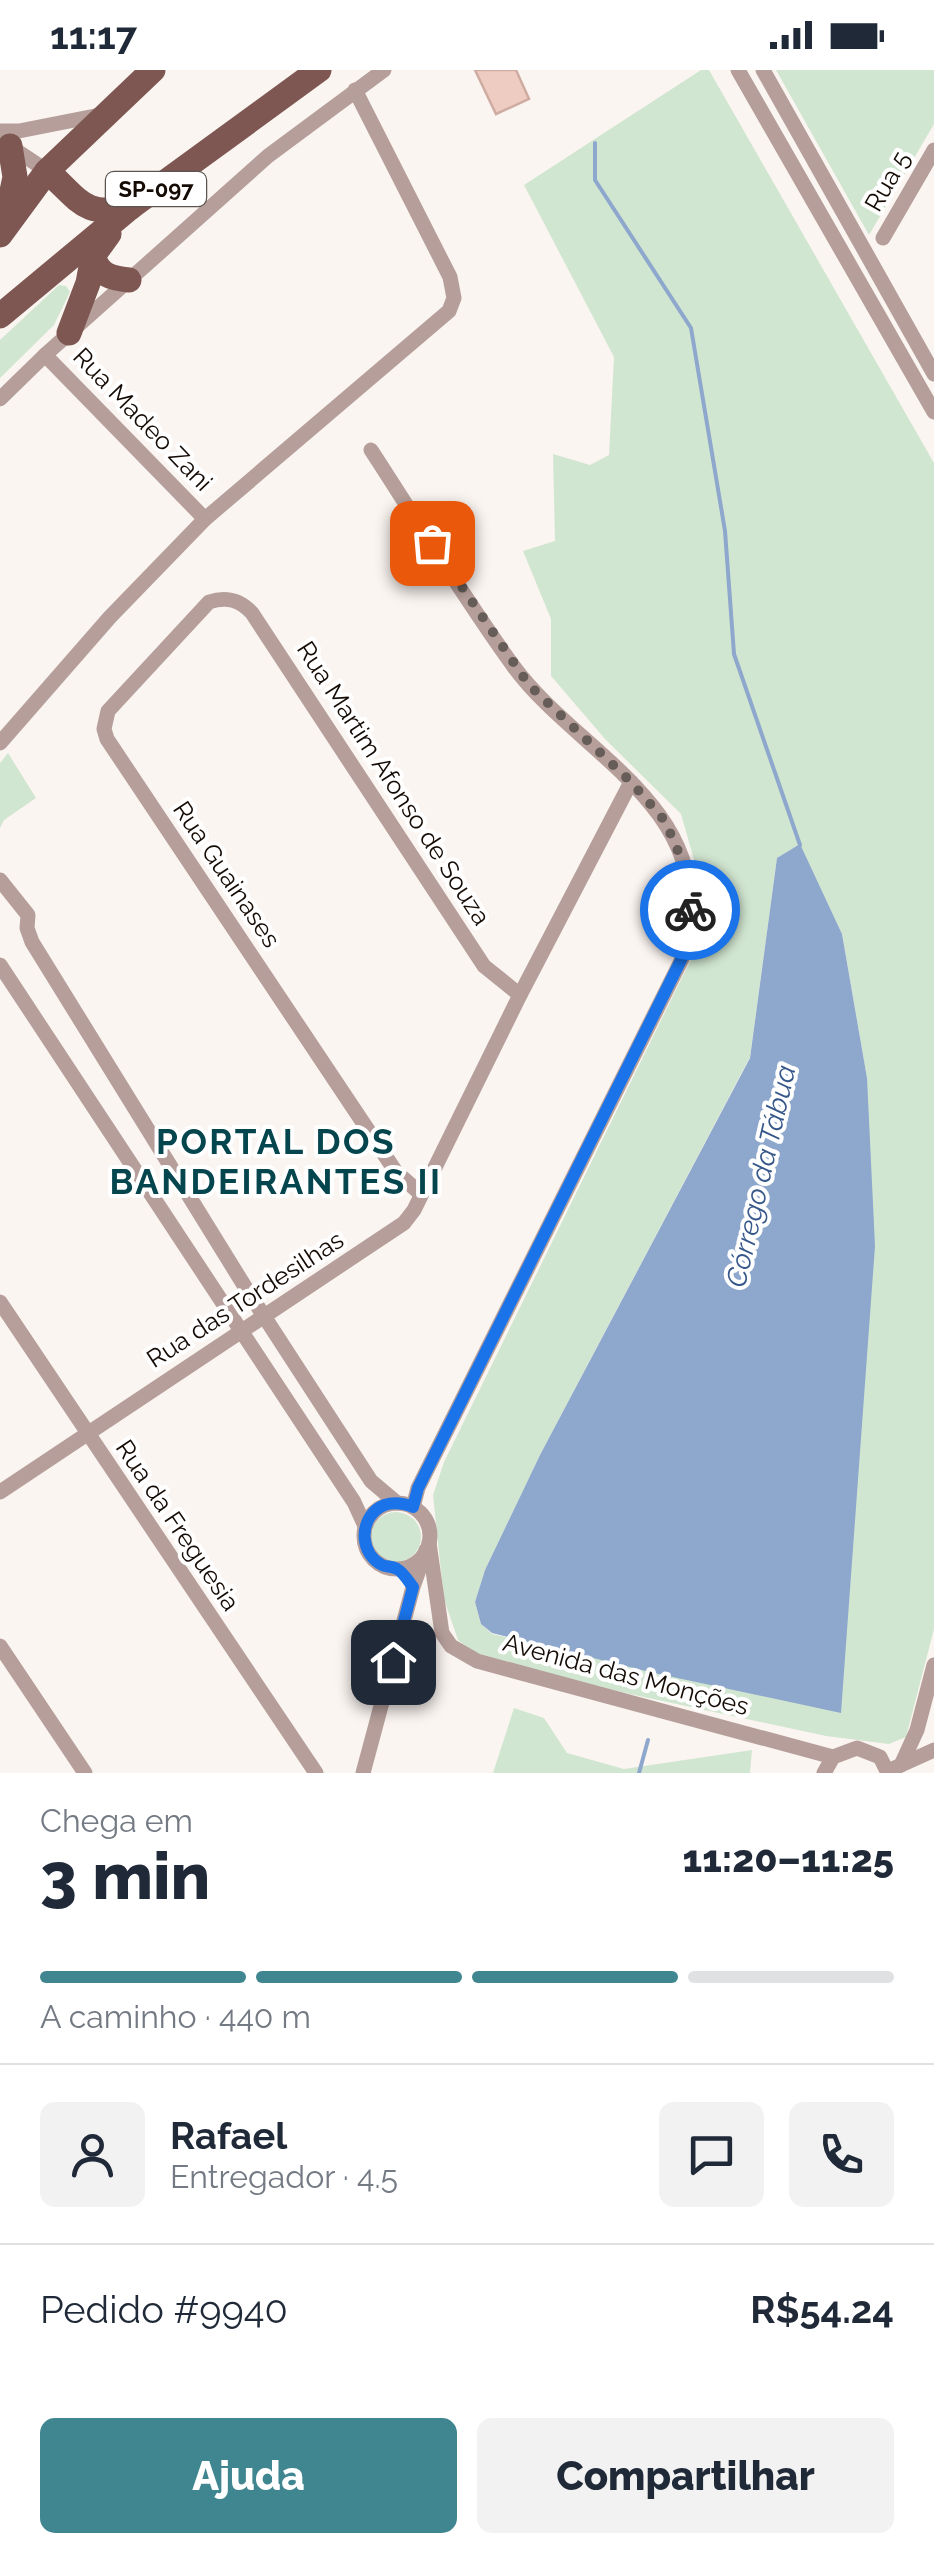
<!DOCTYPE html>
<html lang="pt">
<meta charset="utf-8">
<style>
body{margin:0;font-family:Raleway,sans-serif;background:#f2f2f3;color:#1f2937;height:100vh;display:flex;flex-direction:column;font-size:38px;white-space:nowrap}
*{box-sizing:border-box;margin:0}
p{font-size:32px;color:#747a83}
.icon{flex:none;width:55px;height:55px;fill:none;stroke:currentColor;stroke-width:2;stroke-linecap:round;stroke-linejoin:round}
.map{position:relative;height:1703px;overflow:hidden}
.drawer{display:flex;flex-direction:column;background:#fff;flex:1}
.drawer>*{flex:none}
.pin{position:absolute;display:grid;place-items:center;width:85px;height:85px;color:#fff;margin:-42px;border-radius:20px;box-shadow:0 5px 15px #0006}
.courier{position:absolute;display:grid;place-items:center;width:100px;height:100px;margin:-50px;border:8px solid #1a73e8;border-radius:50%;background:#fff;color:#222;box-shadow:0 2px 12px #0007}
.headline em{font-style:normal;font-weight:800}
.headline div{display:flex;flex-direction:column-reverse}
.headline{display:flex;align-items:center;justify-content:space-between;height:170px;padding:0 40px}
h1{font-size:65px;font-weight:800;line-height:75px}
.bar{display:grid;grid-template-columns:repeat(4,1fr);gap:15px 10px;align-content:center;height:120px;padding:0 40px}
.bar i{height:12px;border-radius:8px;background:#e0e1e3}
.bar .on{background:#408690}
.bar p{grid-column:span 4}
.line{display:flex;align-items:center;gap:25px;padding:0 40px;border-top:2px solid #e0e1e3}
.line div{flex:1}
.round{display:grid;place-items:center;flex:none;width:105px;height:105px;border-radius:15px;background:#f2f2f3}
.action{display:flex;gap:20px;margin-top:auto;padding:20px 40px}
.action a{flex:1;height:115px;border-radius:15px;background:#408690;color:#fff;font-size:40px;font-weight:800;line-height:115px;text-align:center}
.action a+a{background:#f2f2f3;color:#1f2937}
.status{display:flex;justify-content:space-between;align-items:center;height:70px;padding:0 50px;background:#fff;direction:ltr}
.status svg{height:28px;fill:currentColor}
.map>svg:first-child{display:block}
.green{fill:#d1e6d0;fill-rule:evenodd}
.water{fill:#8ea7cd}
.lines{fill:none;stroke-linecap:round;stroke-linejoin:round}
.stream{stroke:#8ea7cd;stroke-width:4}
.building{fill:#efccc1;stroke:#cfaca2;stroke-width:2.5}
.street{stroke:#b69f9b;stroke-width:15}
.primary{stroke:#7e5752;stroke-width:25}
.done{stroke:#665d58;stroke-width:10;stroke-dasharray:0 18}
.route{stroke:#1a73e8;stroke-width:12}
.labels{text-anchor:middle;dominant-baseline:central;stroke-width:8;stroke-linejoin:round;paint-order:stroke}
.shield{fill:#fff;stroke:#5b5450;stroke-width:2.5}
.shield-label{font-size:22px;font-weight:bold;fill:#150b05}
.street-label{font-size:25px;fill:#150b05;stroke:#fff}
.water-label{font-size:28px;font-style:italic;fill:#36578a;stroke:#fff}
.district-label{font-size:35px;font-weight:bold;letter-spacing:2.5px;fill:#04454e;stroke:#fff}
</style>
<div class="status"><b>11:17</b><svg viewBox="0 0 49 12"><path d="M0 12V9h3v3zM5 12V6h3v6zM10 12V3h3v9zM15 12V0h3v12zM26 1h20v11H26zM47 4h2v5h-2z"/></svg></div>
<div class="map">
<svg width="934" height="1703" viewBox="0 0 934 1703">
<rect width="100%" height="100%" fill="#fbf5f1"/>
<g class="green">
<path d="M701,0H709L934,393V1559L906,1667L889,1674L826,1666L588,1615L473,1582L458,1570L444,1529L433,1425L444,1392L700,871L702,818L681,744L605,669L551,606V549L523,481L555,471L553,384L590,395L609,385L614,287L524,115ZM800,775L842,864L867,1008L840,1642L492,1564L481,1554L475,1532L485,1500L540,1385L750,987L777,788Z"/>
<path d="M776,0H934V54L869,165Z"/>
<path d="M59,215L66,216L70,222L54,255L0,308V270Z"/>
<path d="M8,683L36,728L4,750L0,758V693Z"/>
<circle cx="396" cy="1467" r="25"/>
<path d="M514,1638L544,1648L567,1683L624,1699L752,1680L750,1703H493Z"/>
</g>
<path class="water" d="M800,774L842,864L867,1008L875,1176L841,1643L654,1603L492,1563L481,1554L475,1532L485,1500L540,1385L750,988L777,788Z"/>
<g class="lines">
<g class="stream">
<path d="M595,73V110L691,258L725,461L734,584L800,775"/>
<path d="M639,1703L648,1670"/>
</g>
</g>
<path class="building" d="M475,0H516L529,29L496,44Z"/>
<g class="lines">
<g class="street">
<path d="M738,0L934,342"/>
<path d="M763,0L934,304"/>
<path d="M0,61H19L100,45"/>
<path d="M8,75L47,101"/>
<path d="M883,168L934,80"/>
<path d="M45,285L205,449"/>
<path d="M0,329L45,285L268,86L384,0"/>
<path d="M371,380C418,452 463,527 514,597C572,676 696,729 690,843C689,858 684,874 682,889L418,1418L413,1437"/>
<path d="M0,673L110,547L205,449L449,241L454,228L450,207L355,20"/>
<path d="M0,810L28,845L27,858L32,872L247,1220L371,1411L397,1433"/>
<path d="M0,895L354,1432L365,1456"/>
<path d="M421,1124L396,1102L107,669L104,659L108,641L209,532C227,526 240,530 252,543L484,896L520,925"/>
<path d="M0,1232L316,1703"/>
<path d="M0,1422L404,1153L414,1140L520,925L631,712"/>
<circle cx="397" cy="1466" r="33"/>
<path d="M429,1473L442,1563L451,1576L477,1591L833,1687"/>
<path d="M0,1576L85,1703"/>
<path d="M901,1695L934,1680"/>
<path d="M888,1701L901,1695L917,1660L934,1595"/>
<path d="M363,1703L413,1517L426,1480"/>
<path d="M824,1703L833,1687L857,1678L880,1687L888,1703"/>
</g>
<g class="primary">
<path d="M47,101C80,130 83,148 131,137"/>
<path d="M7,145L15,107L10,76"/>
<path d="M109,164L93,186C99,205 110,208 129,210"/>
<path d="M0,165L47,101L153,0"/>
<path d="M0,246L131,137L319,0"/>
<path d="M69,263L88,213L93,186"/>
</g>
</g>
<g class="lines">
<path class="done" d="M432,473L529,615L631,712L665,751L684,795L690,840"/>
<path class="route" d="M393,1592L413,1517C409,1512 403,1502 397,1499C392,1496 386,1497 382,1495C361,1484 359,1455 376,1440C387,1431 400,1432 413,1437L418,1418L682,888L690,840"/>
</g>
<g class="labels">
<rect class="shield" x="106" y="102" width="100" height="34" rx="8"/>
<g class="shield-label">
<text x="156" y="119">SP-097</text>
</g>
<g class="street-label">
<text transform="translate(887 111) rotate(-60)">Rua 5</text>
<text transform="translate(143 349) rotate(46)">Rua Madeo Zani</text>
<text transform="translate(394 713) rotate(57)">Rua Martim Afonso de Souza</text>
<text transform="translate(227 804) rotate(56)">Rua Guainases</text>
<text transform="translate(245 1229) rotate(-33)">Rua das Tordesilhas</text>
<text transform="translate(178 1455) rotate(56)">Rua da Freguesia</text>
<text transform="translate(626 1604) rotate(15)">Avenida das Monções</text>
</g>
<g class="water-label">
<text transform="translate(761 1106) rotate(-77)">Córrego da Tábua</text>
</g>
<g class="district-label">
<text x="276" y="1071">PORTAL DOS<tspan x="276" dy="40">BANDEIRANTES II</tspan></text>
</g>
</g>
</svg>
<div class="pin" style="left:432px;top:473px;background:#ea580c"><svg class="icon" aria-label="bag" viewBox="0 0 24 24"><path d="M5 8h14l-1 12H6zM9 8a3 3 0 0 1 6 0"/></svg></div>
<div class="pin" style="left:393px;top:1592px;background:#1f2937"><svg class="icon" aria-label="home" viewBox="0 0 24 24"><path d="M3 11l9-7 9 7M6 9v11h12V9"/></svg></div>
<div class="courier" style="left:690px;top:840px"><svg class="icon" aria-label="bike" viewBox="0 0 24 24"><circle cx="6" cy="16" r="4"/><circle cx="18" cy="16" r="4"/><path d="M6 16l4-8h5l3 8M10 8l3 8H6M13 5h3"/></svg></div>
</div>
<section class="drawer">
<div class="headline"><div><h1>3 min</h1><p>Chega em</p></div><em>11:20–11:25</em></div>
<div class="bar"><i class="on"></i><i class="on"></i><i class="on"></i><i></i><p>A caminho · 440 m</p></div>
<div class="line" style="height:180px"><a class="round"><svg class="icon" aria-label="person" viewBox="0 0 24 24"><circle cx="12" cy="8" r="4"/><path d="M4 21q1-7 8-7t8 7"/></svg></a><div><b>Rafael</b><p>Entregador · 4.5</p></div><a class="round"><svg class="icon" aria-label="chat" viewBox="0 0 24 24"><path d="M4 5h16v11H9l-5 4z"/></svg></a><a class="round"><svg class="icon" aria-label="phone" viewBox="0 0 24 24"><path d="M5 4h4l2 5-3 2q2 4 5 5l2-3 5 2v4C11 20 4 13 5 4z"/></svg></a></div>
<div class="line" style="height:130px"><div>Pedido #9940</div><b>R$54.24</b></div>
<div class="action"><a>Ajuda</a><a>Compartilhar</a></div>
</section>
